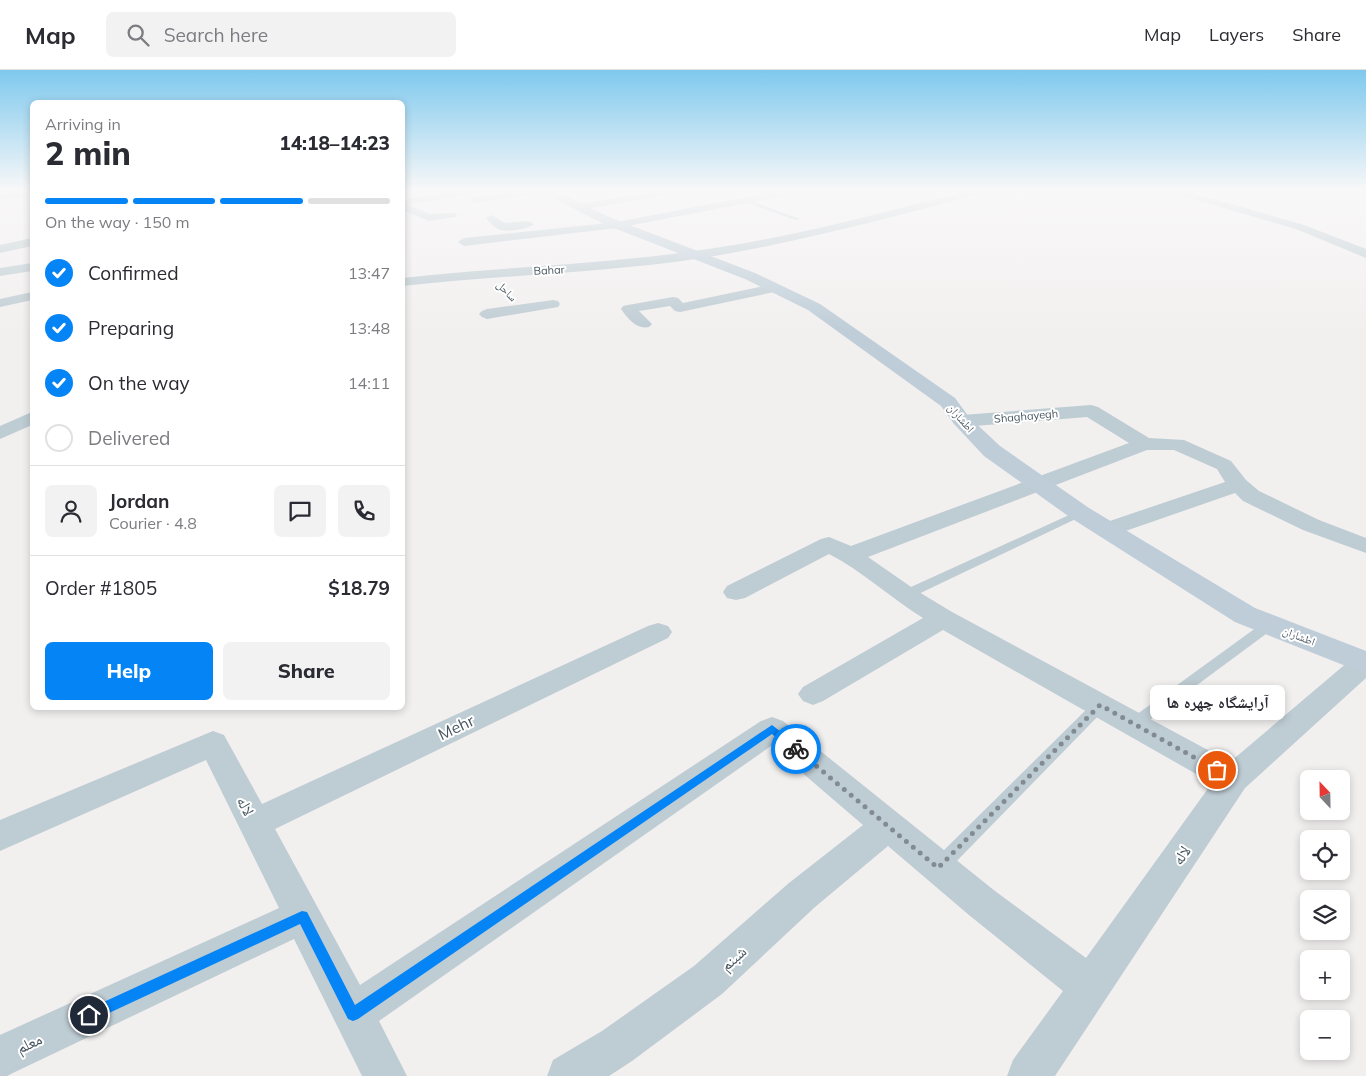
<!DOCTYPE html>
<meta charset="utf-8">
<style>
body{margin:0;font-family:Mulish,"Noto Naskh Arabic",sans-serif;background:#f2f2f3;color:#2b2b33;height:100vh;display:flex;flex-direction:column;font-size:19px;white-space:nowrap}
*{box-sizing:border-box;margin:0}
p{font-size:16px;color:#7c7c81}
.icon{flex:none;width:28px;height:28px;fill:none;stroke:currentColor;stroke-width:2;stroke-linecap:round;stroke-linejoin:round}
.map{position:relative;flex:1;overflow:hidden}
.sheet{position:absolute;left:30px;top:30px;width:375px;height:610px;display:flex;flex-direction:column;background:#fff;border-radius:8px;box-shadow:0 2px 8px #0003}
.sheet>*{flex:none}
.needle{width:32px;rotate:338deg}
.controls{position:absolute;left:1300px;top:700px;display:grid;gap:10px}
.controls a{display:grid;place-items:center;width:50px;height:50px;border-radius:8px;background:#fff;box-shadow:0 2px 8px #0003;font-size:25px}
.pin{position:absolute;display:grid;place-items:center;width:42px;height:42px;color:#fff;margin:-21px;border:2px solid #fff;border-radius:50%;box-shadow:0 1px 5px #0007}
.courier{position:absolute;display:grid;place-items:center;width:50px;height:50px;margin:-25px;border:4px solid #0584f6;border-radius:50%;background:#fff;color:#222;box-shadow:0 1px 6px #0007}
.bubble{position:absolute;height:35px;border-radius:8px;background:#fff;box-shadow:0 2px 8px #0003;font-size:16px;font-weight:800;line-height:35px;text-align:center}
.overview em{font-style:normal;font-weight:800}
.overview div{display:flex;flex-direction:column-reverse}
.overview{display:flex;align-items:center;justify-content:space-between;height:85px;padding:0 15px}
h1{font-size:32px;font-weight:800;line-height:38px}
.bar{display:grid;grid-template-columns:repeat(4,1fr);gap:8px 5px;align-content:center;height:60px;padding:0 15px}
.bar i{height:6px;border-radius:4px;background:#e1e1e2}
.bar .on{background:#0584f6}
.bar p{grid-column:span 4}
.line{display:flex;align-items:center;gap:12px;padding:0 15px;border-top:1px solid #e1e1e2}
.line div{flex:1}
.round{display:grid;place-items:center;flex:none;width:52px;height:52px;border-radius:8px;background:#f2f2f3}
ol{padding:0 15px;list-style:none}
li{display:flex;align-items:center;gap:15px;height:55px}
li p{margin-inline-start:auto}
li .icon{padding:5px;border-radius:50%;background:#0584f6;color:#fff;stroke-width:4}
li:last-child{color:#7c7c81}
li i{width:28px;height:28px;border:2px solid #e1e1e2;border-radius:50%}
.action{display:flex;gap:10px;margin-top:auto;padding:10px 15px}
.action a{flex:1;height:58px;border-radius:8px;background:#0584f6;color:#fff;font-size:20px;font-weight:800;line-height:58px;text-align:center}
.action a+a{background:#f2f2f3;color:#2b2b33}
header{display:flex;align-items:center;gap:30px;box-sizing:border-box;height:70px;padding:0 25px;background:#fff;border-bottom:1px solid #e1e1e2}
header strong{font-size:24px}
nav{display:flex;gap:28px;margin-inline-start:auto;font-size:18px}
.search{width:350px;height:45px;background:#f2f2f3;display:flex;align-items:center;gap:12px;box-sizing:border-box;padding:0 18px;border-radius:8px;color:#7c7c81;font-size:19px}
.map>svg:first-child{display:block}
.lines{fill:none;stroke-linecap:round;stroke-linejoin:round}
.lane{fill:#beccd3;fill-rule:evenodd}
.street{fill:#beccd3;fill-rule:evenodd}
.secondary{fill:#becdd8;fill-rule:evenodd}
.route{fill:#0584f6}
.done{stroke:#828b91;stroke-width:5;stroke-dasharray:0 9}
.labels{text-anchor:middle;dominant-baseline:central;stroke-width:4;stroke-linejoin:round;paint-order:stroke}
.far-street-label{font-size:11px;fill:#45555f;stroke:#fff}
.near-street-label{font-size:16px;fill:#45555f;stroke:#fff}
</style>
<header>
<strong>Map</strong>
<div class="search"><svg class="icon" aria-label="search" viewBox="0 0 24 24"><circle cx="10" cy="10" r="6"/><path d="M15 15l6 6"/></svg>Search here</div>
<nav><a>Map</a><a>Layers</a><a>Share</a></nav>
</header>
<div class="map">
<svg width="1366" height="1006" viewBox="0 0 1366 1006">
<rect width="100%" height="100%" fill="#f2efef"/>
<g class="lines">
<g class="lane">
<path d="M742,129H746L800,149L795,150L742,131Z"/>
<path d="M1080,440L1084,441L1086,443L1084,445L910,528L905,529L899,525L900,522Z"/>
<path d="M1269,551L1274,552L1276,555L1274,558L1139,658L1134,660L1129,658L1126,654L1129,650L1264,552Z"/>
<path d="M1100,630L1105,631L1108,635L1105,639L946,802L940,804L934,802L931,796L934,790L1095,631Z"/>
</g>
<g class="street">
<path d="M32,121V126L0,130V124Z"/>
<path d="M453,121H474L469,124L409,135L430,144L455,143L457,145L455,147L429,151L402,140V130Z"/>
<path d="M515,121H538L533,124L475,133L470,130L475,127Z"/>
<path d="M656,121H677L672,124L580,140L575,137L580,134Z"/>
<path d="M779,121H799L794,124L617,158L464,176L458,172L464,168L617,152Z"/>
<path d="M968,121H984L983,123C888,148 793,174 696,189C599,203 500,205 402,216V208C499,197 597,195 694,181C786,169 877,144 968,121Z"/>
<path d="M1171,121H1186L1304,155L1366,179V188L1296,159L1172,123Z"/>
<path d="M492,145L505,153L528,151L534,154C529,159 506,163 498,159C494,157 489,152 486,148Z"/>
<path d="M32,168V176L0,183V175Z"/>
<path d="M32,193V201L0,206V198Z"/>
<path d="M774,214L779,215L781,218L779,221L680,242L675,241L670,236L639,241L652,254L649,257C637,260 627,248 621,239L623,236L628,235L673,227L678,228L683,233Z"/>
<path d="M32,222V230L0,237V229Z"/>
<path d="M553,230L558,231L560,234L558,237L487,249L482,247L479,244L482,241L487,239Z"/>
<path d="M1091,335L1098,337L1149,368L1184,370L1231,391L1246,410L1259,421L1319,450L1366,468V483L1303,460L1243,431L1235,423L1114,465L1106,467L1098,465L1094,460L1098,455L1225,412L1217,399L1174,380H1147L868,487L914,519L952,542L1230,692L1355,586L1365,583L1366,608L1245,718L1055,1006H1007L1013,990L1063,921L969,845L888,776L815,837L722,924L632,991L609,1006H547L553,990L602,961L694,896L789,813L863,755L771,676L379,951L407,1006H362L294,869L15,1002L7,1006H0V965L279,838L206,690L0,781V750L213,661L224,665L262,734L648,556L658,553L668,556L672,562L668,568L275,759L360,915L761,651L772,647L783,651L995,821L1086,888L1212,713L943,560L823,631L813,635L803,631L798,624L803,617L923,548C891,528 862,501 829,484L745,528L736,530L727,528L723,522L727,516L821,469L829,467L851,476L1129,373L1087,347L962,357L955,355L952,351L955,347L962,345Z"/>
<path d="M32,342V355L0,369V356Z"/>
</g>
<path class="secondary" d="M539,121H554L614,149L755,203L820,234L955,328L969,347L1000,376L1089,438L1255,538L1366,581V604L1235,552L1071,448L984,386L955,355L941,336L808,240L745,209L606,155Z"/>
</g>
<linearGradient id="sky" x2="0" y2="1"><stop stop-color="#7fc9ee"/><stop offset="0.46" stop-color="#f9f8f8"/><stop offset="1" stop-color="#f9f8f8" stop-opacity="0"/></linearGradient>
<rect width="1366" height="262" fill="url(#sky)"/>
<path class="route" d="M772,655L799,676L801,679L799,682H792L772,664L358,949L353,951L348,949L300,854L94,950L89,952L84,950L82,945L84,941L302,841L307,842L355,935Z"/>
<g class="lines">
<path class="done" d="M796,679L938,798L1100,635L1217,700"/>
</g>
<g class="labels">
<g class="far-street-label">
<text transform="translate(549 200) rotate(-3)">Bahar</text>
<text transform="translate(507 221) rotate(46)">ساحل</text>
<text transform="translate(1026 346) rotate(-5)">Shaghayegh</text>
<text transform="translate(961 348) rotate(49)">اطشاران</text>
<text transform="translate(1299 566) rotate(21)">اطشاران</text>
</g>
<g class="near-street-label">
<text transform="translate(456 657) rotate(-25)">Mehr</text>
<text transform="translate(246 736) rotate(63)">لاله</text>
<text transform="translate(1181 785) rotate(-56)">لاله</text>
<text transform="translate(733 888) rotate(-42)">شبنم</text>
<text transform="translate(29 973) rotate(-25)">معلم</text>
</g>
</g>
</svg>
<div class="controls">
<a><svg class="needle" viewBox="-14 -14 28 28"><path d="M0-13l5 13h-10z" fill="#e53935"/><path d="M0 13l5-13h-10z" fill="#7c7c81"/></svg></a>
<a><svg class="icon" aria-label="locate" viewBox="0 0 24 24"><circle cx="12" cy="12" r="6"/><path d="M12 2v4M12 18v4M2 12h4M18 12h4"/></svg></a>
<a><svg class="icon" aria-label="layers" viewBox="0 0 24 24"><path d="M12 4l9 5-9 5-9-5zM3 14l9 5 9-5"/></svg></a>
<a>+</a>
<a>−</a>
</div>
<div class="pin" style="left:1217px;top:700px;background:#ea580c"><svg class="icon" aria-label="bag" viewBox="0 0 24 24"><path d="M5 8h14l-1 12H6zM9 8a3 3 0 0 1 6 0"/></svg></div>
<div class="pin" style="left:89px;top:945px;background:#1f2937"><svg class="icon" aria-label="home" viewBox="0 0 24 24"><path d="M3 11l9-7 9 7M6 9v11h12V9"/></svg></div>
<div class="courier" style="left:796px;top:679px"><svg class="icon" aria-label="bike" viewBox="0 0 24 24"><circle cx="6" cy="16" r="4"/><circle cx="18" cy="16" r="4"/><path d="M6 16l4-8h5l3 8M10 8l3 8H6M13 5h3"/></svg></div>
<div class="bubble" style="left:1150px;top:615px;width:135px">آرایشگاه چهره ها</div>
<section class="sheet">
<div class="overview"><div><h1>2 min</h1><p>Arriving in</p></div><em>14:18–14:23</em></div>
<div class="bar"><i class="on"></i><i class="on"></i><i class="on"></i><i></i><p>On the way · 150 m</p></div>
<ol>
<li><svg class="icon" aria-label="check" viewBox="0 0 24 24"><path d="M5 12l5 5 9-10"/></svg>Confirmed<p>13:47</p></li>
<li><svg class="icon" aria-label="check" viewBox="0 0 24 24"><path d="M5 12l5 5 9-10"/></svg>Preparing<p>13:48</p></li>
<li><svg class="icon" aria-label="check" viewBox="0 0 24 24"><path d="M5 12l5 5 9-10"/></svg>On the way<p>14:11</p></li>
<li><i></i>Delivered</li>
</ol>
<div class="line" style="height:90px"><a class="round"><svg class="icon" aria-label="person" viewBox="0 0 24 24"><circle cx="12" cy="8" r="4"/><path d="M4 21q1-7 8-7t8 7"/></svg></a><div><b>Jordan</b><p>Courier · 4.8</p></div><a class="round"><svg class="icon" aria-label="chat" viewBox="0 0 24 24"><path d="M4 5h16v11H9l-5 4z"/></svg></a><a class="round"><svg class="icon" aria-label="phone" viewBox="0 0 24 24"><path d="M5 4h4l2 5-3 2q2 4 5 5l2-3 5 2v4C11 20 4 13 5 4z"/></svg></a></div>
<div class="line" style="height:65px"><div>Order #1805</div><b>$18.79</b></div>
<div class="action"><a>Help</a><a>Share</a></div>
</section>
</div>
